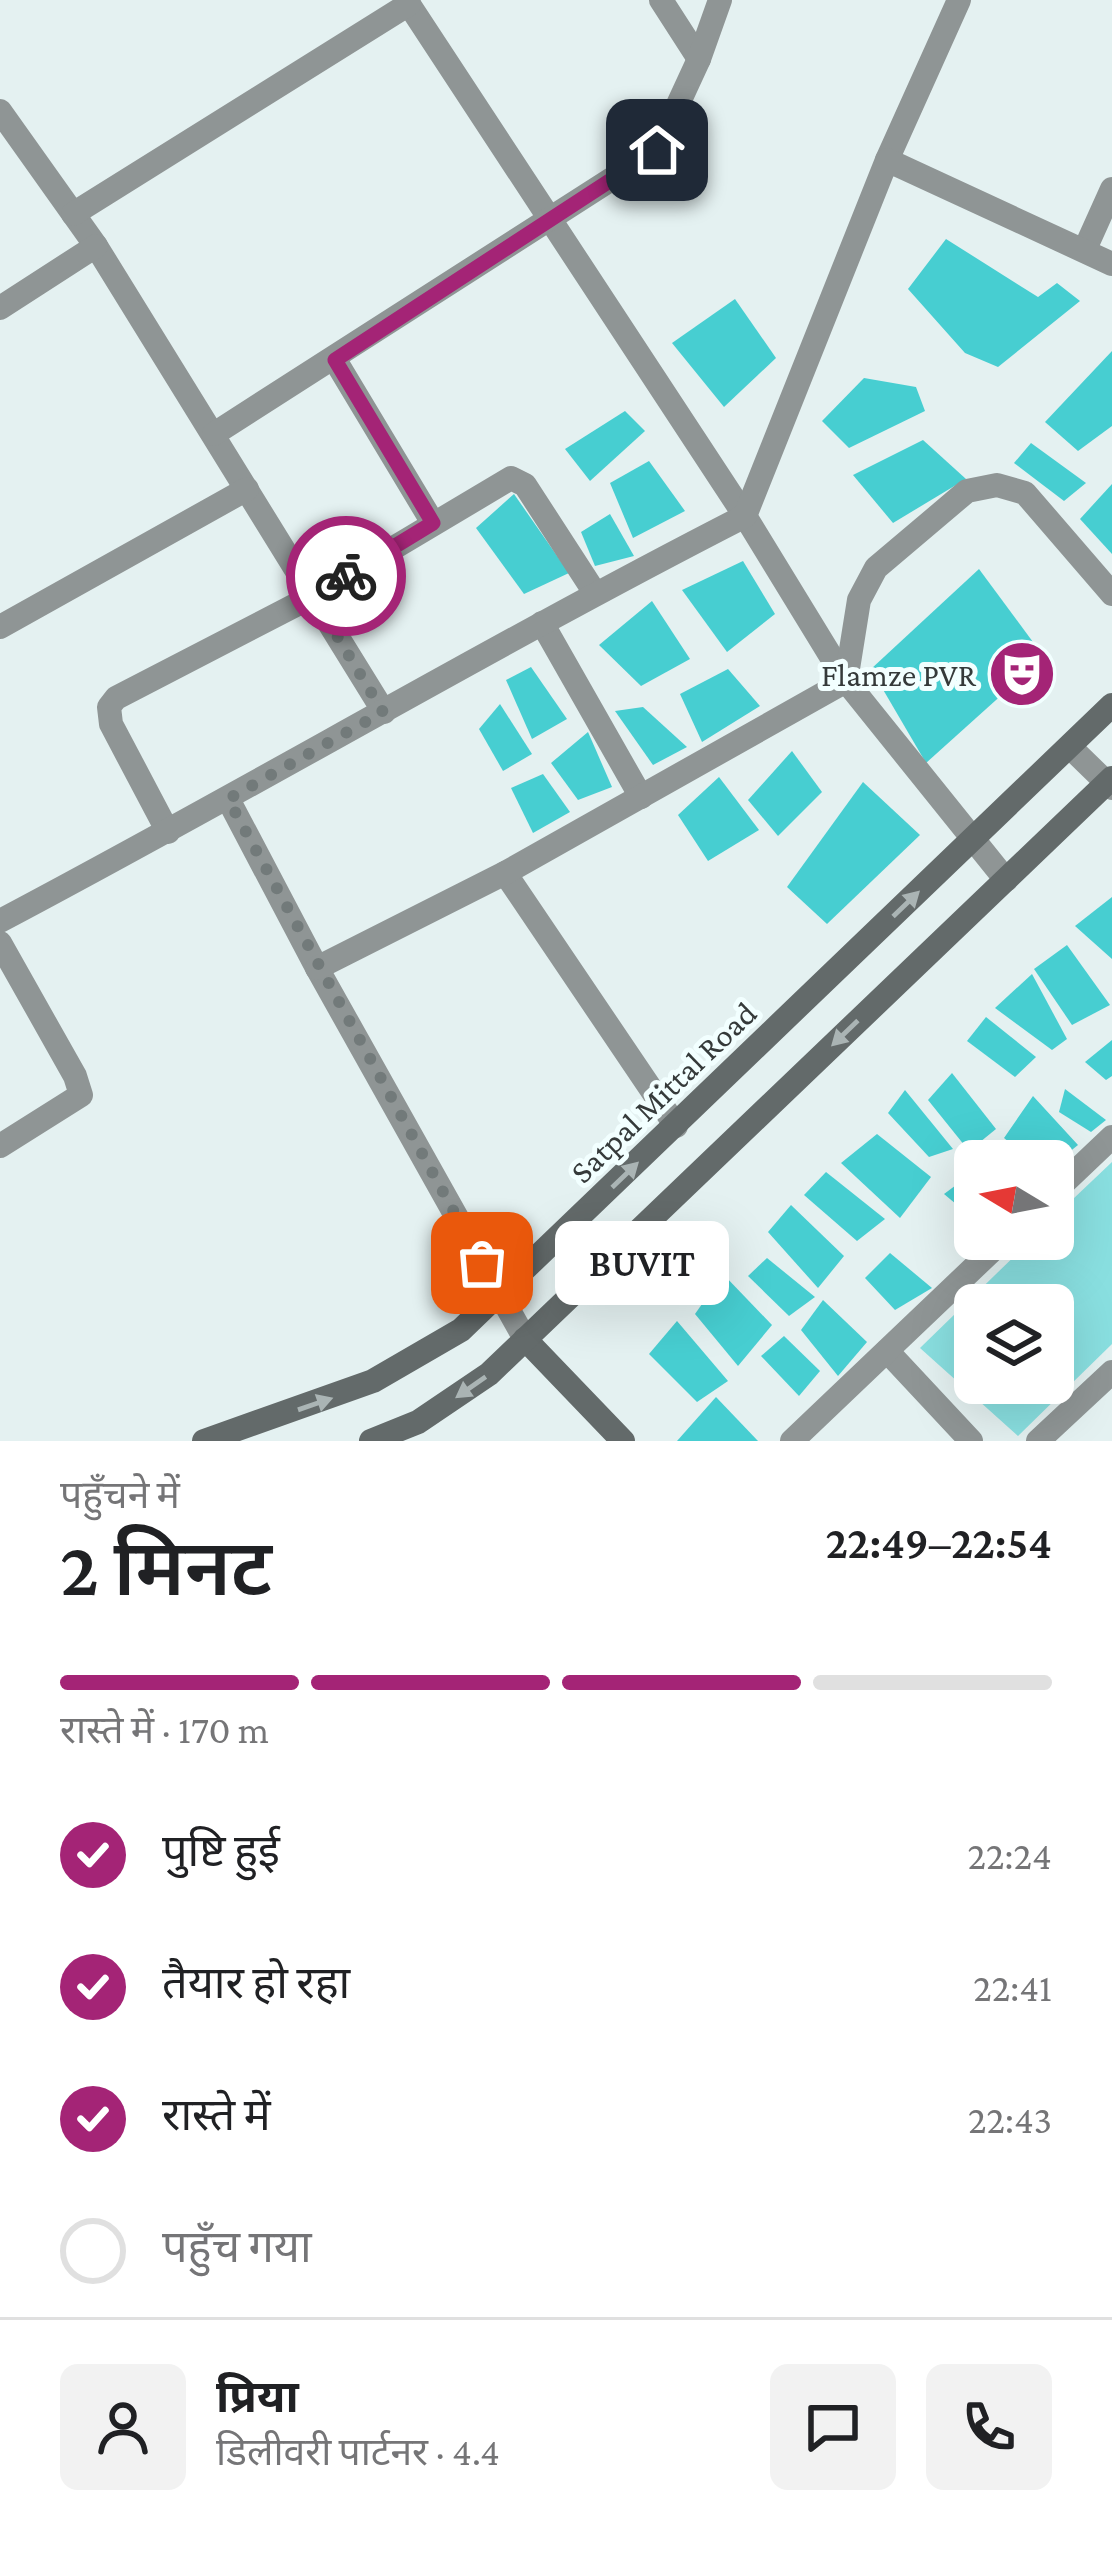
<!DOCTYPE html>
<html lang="hi">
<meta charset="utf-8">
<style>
body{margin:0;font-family:"Crimson Pro","Noto Sans Devanagari",serif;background:#f2f2f2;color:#202124;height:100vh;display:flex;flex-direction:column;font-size:45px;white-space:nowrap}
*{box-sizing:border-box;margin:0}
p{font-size:39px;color:#757577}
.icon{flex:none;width:66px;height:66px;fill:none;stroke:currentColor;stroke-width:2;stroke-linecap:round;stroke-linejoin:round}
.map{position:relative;height:1441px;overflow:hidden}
.details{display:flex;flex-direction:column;background:#fff;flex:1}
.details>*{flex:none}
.needle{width:78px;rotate:280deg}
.controls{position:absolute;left:954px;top:1140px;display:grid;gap:24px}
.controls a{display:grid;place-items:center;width:120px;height:120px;border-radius:18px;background:#fff;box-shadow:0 12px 48px #0002;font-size:60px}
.pin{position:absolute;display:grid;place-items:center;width:102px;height:102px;color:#fff;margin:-51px;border-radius:24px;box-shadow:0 6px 18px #0006}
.courier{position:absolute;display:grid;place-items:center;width:120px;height:120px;margin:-60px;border:9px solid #a42476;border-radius:50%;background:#fff;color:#222;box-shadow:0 3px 15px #0007}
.bubble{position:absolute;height:84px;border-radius:18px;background:#fff;box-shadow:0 12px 48px #0002;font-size:39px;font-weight:600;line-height:84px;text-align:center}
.summary em{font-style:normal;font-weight:600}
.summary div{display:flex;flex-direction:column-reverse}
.summary{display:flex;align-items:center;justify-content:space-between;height:204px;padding:0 60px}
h1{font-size:78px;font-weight:600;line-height:90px}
.bar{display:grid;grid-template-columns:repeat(4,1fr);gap:18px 12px;align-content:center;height:144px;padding:0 60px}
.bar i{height:15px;border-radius:9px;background:#e0e0e0}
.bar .current{background:#a42476}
.bar p{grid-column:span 4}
.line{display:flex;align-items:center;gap:30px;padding:0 60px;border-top:3px solid #e0e0e0}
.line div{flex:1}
.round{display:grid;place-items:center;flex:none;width:126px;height:126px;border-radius:18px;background:#f2f2f2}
ol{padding:0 60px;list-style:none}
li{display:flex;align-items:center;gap:36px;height:132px}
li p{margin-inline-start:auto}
li .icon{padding:12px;border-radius:50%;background:#a42476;color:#fff;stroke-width:4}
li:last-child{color:#757577}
li i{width:66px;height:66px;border:6px solid #e0e0e0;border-radius:50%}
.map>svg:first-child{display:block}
.green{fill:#89dfe0;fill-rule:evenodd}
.building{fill:#47ced1}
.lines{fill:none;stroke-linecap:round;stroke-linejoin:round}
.street{stroke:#8f9595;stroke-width:24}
.secondary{stroke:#636a6a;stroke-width:24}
.oneway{fill:#aab4b4}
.done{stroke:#727a7a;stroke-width:12;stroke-dasharray:0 21.6}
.route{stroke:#a42476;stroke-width:15}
.labels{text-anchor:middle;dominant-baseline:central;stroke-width:10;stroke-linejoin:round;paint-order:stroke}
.poi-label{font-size:33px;fill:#353a3a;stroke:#f2ffff;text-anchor:end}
.street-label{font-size:33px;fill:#353a3a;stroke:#f2ffff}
</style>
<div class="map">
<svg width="1112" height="1441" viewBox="0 0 1112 1441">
<rect width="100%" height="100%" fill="#e4f1f1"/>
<path class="green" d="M1112,1162V1344L1018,1436L920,1348L1032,1239H1053V1218ZM975,1305H1053V1383H975Z"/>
<g class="building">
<path d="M946,239L1038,297L1057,283L1080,301L998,367L965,353L908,289Z"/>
<path d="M735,299L776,358L724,407L672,343Z"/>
<path d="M1112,351V426L1078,451L1045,422Z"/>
<path d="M864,378L916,387L925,411L849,448L822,421Z"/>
<path d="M625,411L645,431L590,481L565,449Z"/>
<path d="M923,440L966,479L893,523L853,475Z"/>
<path d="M1031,443L1086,483L1064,501L1014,463Z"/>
<path d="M649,461L685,511L633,538L610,483Z"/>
<path d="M1112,484V554L1080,519Z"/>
<path d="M514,494L569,573L524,594L476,528Z"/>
<path d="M610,514L634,556L595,566L581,532Z"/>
<path d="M743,561L775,614L727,652L682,590Z"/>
<path d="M979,569L1044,657L926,763L871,669Z"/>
<path d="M652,601L690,659L641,686L599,645Z"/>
<path d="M531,667L567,719L532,739L506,680Z"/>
<path d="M728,669L760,706L702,742L680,694Z"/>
<path d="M500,704L532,754L503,771L479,729Z"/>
<path d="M643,707L687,747L653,765L615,711Z"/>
<path d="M588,732L612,787L578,800L551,763Z"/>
<path d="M792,751L822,792L778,836L748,800Z"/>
<path d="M543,774L570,812L533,833L511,788Z"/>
<path d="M719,777L759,830L708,861L678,815Z"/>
<path d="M863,782L920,835L827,924L787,887Z"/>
<path d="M1112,897V959L1075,926Z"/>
<path d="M1067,945L1110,1005L1072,1025L1034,969Z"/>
<path d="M1032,974L1067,1039L1052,1050L995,1008Z"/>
<path d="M986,1017L1036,1057L1015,1077L967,1041Z"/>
<path d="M1112,1040V1076L1106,1080L1085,1062Z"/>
<path d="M952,1073L996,1129L969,1151L928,1100Z"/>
<path d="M1065,1089L1106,1120L1091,1132L1059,1112Z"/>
<path d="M905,1090L953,1149L929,1157L888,1113Z"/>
<path d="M1033,1096L1078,1145L1053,1165V1161H1032L1004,1138Z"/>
<path d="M877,1134L931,1177L900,1218L841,1163Z"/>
<path d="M975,1171V1220L944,1194Z"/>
<path d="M826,1172L885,1219L857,1241L804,1195Z"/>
<path d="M791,1205L844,1256L818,1288L768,1232Z"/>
<path d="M890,1253L932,1288L895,1310L865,1278Z"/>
<path d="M767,1258L815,1297L789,1316L748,1276Z"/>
<path d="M723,1274L772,1325L738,1366L695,1314Z"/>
<path d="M823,1300L867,1342L838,1376L801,1330Z"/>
<path d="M677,1321L728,1381L697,1402L649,1354Z"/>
<path d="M784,1336L820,1371L799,1396L761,1356Z"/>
<path d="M716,1397L758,1441H677Z"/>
</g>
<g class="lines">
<g class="street">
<path d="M406,0L745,516L846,681L1006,880"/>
<path d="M661,0L699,59"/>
<path d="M0,111L96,246L384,712"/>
<path d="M887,160L959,0"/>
<path d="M73,214L409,4"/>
<path d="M1085,249L1112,189"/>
<path d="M0,308L96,246"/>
<path d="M335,360L433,523"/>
<path d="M214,434L657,150L699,59L720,0"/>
<path d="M542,623L641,797"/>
<path d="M0,627L247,489"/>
<path d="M1070,747L1112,788"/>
<path d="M228,799L317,968L525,1339"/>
<path d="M168,832L111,724L109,707L116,698L313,596L511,478L525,485L595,593"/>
<path d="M505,873L676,1126"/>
<path d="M0,921C250,789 493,645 745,516L887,160L1112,264"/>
<path d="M0,943L75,1076L81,1095L0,1146"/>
<path d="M317,968L505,873L846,681L859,600L876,568L967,491L997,485L1025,493L1112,594"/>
<path d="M1053,1193L1112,1137"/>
<path d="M887,1351L971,1441"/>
<path d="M792,1441L1004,1239"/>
<path d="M1038,1441L1112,1372"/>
</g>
<g class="secondary">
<path d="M525,1339L623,1441"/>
<path d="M204,1441L373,1381L461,1330L1112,705"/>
<path d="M371,1441L418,1422L489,1374L1112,778"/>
</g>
</g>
<defs><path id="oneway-solid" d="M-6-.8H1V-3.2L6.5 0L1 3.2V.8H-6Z" transform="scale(3)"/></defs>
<g class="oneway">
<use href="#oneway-solid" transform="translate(906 904) rotate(-44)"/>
<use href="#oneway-solid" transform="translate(845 1033) rotate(136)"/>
<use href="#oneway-solid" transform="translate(625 1175) rotate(-44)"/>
<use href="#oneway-solid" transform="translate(471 1387) rotate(145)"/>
<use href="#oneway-solid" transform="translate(315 1404) rotate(-19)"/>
</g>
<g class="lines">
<path class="done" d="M346,576L313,596L383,712L228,799L482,1263"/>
<path class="route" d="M346,576L433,523L335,360L657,150"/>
</g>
<defs>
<symbol id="theatre-disc" viewBox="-11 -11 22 22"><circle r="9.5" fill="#a42476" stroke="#f2ffff"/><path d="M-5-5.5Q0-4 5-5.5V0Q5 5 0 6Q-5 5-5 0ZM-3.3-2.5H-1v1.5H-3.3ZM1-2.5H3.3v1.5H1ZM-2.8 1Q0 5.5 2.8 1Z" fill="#fff"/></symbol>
</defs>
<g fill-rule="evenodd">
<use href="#theatre-disc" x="984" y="636" width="76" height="76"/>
</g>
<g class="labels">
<g class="poi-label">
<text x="976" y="674">Flamze PVR</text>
</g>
<g class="street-label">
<text transform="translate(663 1092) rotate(-44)">Satpal Mittal Road</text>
</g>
</g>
</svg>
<div class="controls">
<a><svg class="needle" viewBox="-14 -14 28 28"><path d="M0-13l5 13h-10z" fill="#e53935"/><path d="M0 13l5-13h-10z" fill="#757577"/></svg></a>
<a><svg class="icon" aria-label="layers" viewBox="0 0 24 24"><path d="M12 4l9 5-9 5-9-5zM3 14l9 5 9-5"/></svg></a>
</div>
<div class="pin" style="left:482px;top:1263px;background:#ea580c"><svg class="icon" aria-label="bag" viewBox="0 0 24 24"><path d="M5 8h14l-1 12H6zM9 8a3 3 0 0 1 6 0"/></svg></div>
<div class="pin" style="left:657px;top:150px;background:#1f2937"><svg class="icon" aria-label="home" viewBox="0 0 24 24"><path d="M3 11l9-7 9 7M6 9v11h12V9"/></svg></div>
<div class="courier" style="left:346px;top:576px"><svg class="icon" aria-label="bike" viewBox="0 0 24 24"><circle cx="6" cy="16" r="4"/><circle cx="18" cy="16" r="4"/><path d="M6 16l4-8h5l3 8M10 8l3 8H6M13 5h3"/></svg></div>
<div class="bubble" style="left:555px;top:1221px;width:174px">BUVIT</div>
</div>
<section class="details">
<div class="summary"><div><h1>2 मिनट</h1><p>पहुँचने में</p></div><em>22:49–22:54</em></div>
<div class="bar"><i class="current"></i><i class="current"></i><i class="current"></i><i></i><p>रास्ते में · 170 m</p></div>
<ol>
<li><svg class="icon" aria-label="check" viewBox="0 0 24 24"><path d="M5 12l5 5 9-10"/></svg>पुष्टि हुई<p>22:24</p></li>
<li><svg class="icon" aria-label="check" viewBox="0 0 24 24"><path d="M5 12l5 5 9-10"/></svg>तैयार हो रहा<p>22:41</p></li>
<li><svg class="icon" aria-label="check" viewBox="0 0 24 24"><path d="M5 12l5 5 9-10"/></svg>रास्ते में<p>22:43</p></li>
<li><i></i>पहुँच गया</li>
</ol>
<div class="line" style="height:216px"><a class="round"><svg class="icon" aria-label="person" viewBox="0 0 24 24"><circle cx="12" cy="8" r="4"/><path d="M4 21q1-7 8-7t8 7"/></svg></a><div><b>प्रिया</b><p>डिलीवरी पार्टनर · 4.4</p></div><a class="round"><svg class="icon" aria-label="chat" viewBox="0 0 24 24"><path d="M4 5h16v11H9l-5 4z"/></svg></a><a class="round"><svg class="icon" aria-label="phone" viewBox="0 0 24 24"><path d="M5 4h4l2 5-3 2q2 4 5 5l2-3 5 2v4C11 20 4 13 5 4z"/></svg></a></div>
</section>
